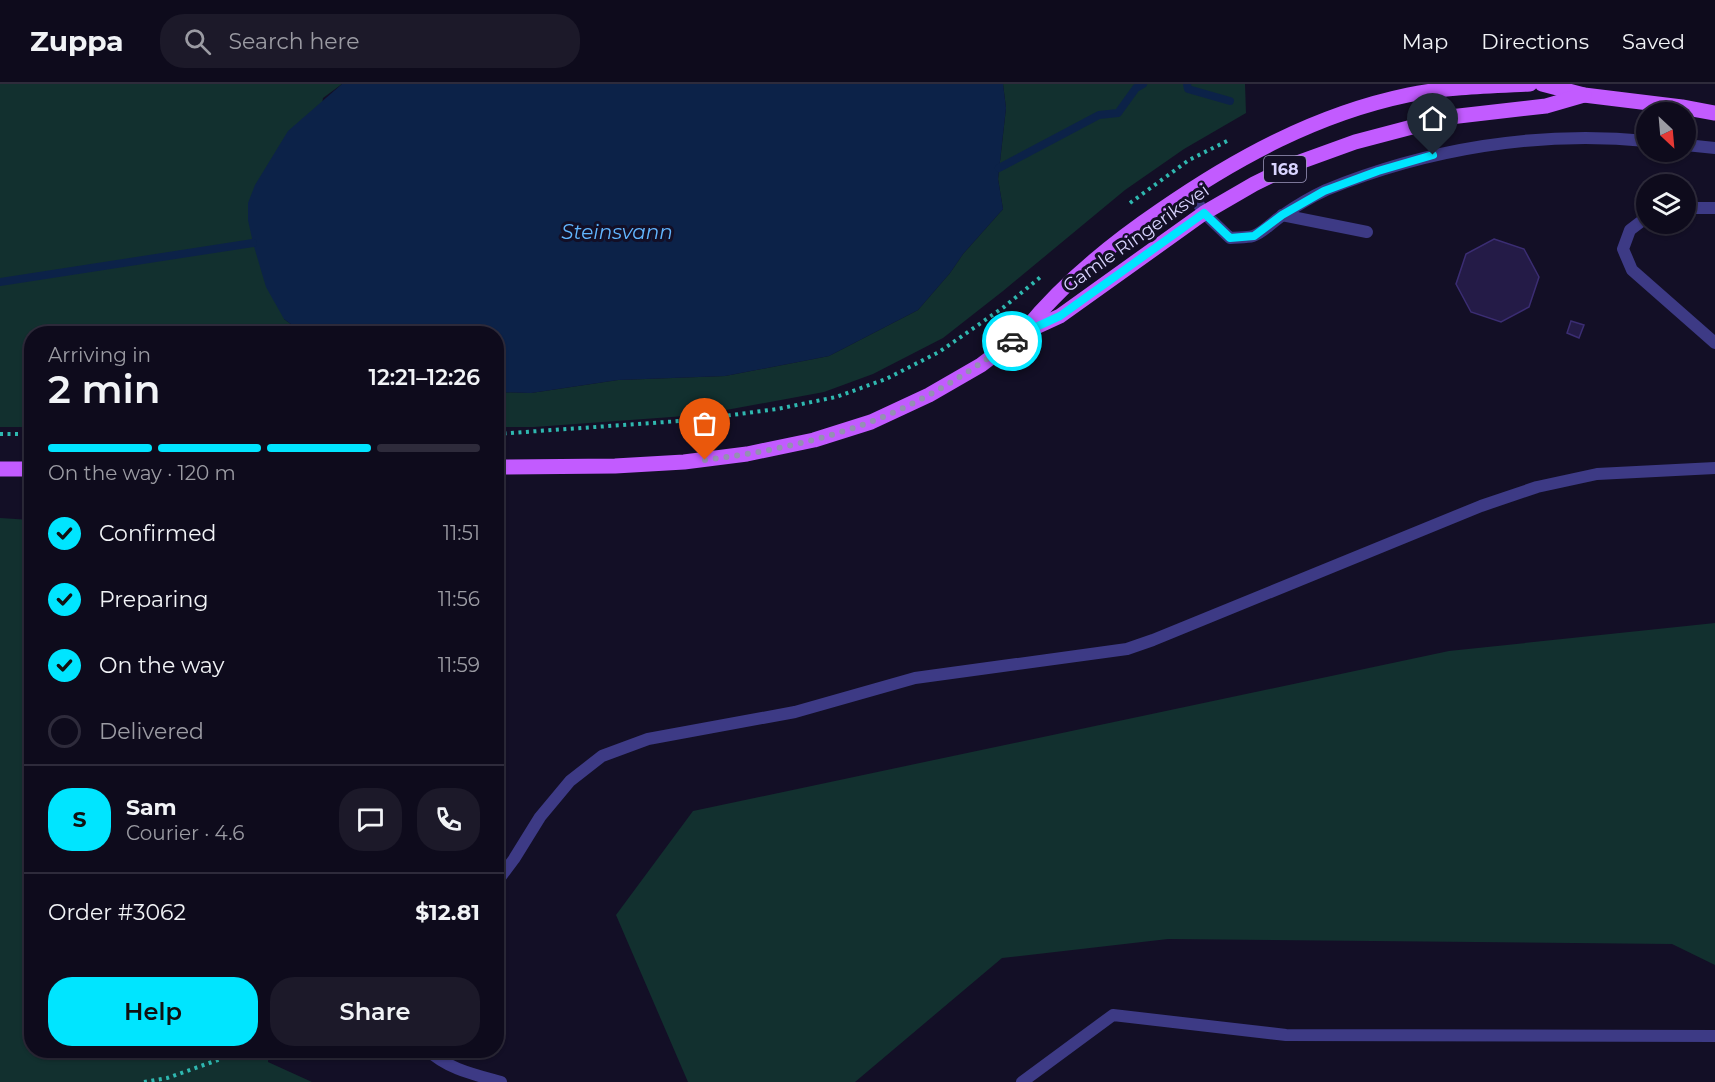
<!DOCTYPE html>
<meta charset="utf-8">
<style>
body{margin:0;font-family:Montserrat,sans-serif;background:#1c1929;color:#f1f3f6;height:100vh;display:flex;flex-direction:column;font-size:22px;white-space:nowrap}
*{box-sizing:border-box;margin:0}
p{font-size:20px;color:#9b9ba3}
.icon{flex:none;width:33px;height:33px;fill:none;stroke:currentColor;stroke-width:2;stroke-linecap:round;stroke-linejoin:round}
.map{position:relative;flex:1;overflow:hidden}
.drawer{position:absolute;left:24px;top:242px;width:480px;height:732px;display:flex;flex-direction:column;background:#0e0b1c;border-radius:24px;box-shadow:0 2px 4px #0004,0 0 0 2px #2e2b3b}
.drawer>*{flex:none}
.needle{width:39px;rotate:154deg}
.buttons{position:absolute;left:1636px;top:18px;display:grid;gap:12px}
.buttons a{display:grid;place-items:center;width:60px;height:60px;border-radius:50%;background:#0e0b1c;box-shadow:0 2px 4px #0004,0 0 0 2px #2e2b3b;font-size:30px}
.pin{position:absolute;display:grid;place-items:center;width:51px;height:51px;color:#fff;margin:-62px -26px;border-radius:50% 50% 50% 0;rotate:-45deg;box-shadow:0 0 6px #0007}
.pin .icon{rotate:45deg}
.courier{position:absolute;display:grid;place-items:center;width:60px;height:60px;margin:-30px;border:4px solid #00e5ff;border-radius:50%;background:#fff;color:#222;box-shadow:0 2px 8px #0007}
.overview em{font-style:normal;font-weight:600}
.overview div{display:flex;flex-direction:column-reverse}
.overview{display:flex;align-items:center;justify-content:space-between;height:102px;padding:0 24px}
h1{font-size:39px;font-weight:600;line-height:45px}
.bar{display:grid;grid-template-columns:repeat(4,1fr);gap:9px 6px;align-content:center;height:72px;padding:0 24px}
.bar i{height:8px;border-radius:4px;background:#2e2b3b}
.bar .selected{background:#00e5ff}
.bar p{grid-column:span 4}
.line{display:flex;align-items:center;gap:15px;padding:0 24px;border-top:2px solid #2e2b3b}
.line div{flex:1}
.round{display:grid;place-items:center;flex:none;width:63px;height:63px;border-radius:24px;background:#1c1929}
ol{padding:0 24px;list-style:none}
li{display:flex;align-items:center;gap:18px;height:66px}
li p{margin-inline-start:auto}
li .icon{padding:6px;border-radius:50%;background:#00e5ff;color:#111;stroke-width:4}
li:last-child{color:#9b9ba3}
li i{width:33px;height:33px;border:3px solid #2e2b3b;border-radius:50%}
.primary-button{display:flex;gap:12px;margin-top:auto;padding:12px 24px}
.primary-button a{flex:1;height:69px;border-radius:24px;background:#00e5ff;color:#111;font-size:24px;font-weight:600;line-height:69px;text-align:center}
.primary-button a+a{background:#1c1929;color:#f1f3f6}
header{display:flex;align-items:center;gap:36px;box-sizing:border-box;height:84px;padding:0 30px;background:#0e0b1c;border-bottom:2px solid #2e2b3b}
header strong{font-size:28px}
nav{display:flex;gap:33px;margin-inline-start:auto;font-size:21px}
.search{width:420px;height:54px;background:#1c1929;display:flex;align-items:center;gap:15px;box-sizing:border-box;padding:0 21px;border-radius:24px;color:#9b9ba3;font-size:22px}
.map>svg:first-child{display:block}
.green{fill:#12302f}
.water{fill:#0c2248}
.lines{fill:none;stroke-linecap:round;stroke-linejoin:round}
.stream{stroke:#0c2248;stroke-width:8}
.building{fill:#241b47;stroke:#3b2d73;stroke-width:1.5}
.path{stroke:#2fb8b0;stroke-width:4;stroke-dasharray:3 4.5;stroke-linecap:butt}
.service{stroke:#3d3a85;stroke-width:12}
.primary{stroke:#c25bff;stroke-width:15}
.done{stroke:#948fb3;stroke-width:6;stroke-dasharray:0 10.8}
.route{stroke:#00e5ff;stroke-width:8}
.labels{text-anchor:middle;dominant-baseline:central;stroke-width:6;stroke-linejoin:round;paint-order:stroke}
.shield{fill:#130f26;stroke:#9e99be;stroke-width:1.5}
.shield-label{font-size:16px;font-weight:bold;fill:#d9d4ff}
.street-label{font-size:18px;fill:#d9d4ff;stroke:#130f26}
.water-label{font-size:20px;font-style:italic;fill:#62b6ff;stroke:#130f26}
</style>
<header>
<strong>Zuppa</strong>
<div class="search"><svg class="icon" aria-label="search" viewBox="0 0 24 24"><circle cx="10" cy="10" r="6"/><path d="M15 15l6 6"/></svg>Search here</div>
<nav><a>Map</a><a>Directions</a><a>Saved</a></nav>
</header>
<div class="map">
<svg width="1715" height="998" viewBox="0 0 1715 998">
<rect width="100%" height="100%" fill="#130f26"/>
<g class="green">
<path d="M0,0H342L323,14L284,235L303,249H32L31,343H0Z"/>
<path d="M1003,0H1245L1246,29L1184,65L1125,106L1003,207L943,254L873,290L824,308L699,331L534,343H497V308L531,309L618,296L725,292L829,272L918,226L950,189L963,170L1003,125L998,95L1006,24Z"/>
<path d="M0,434L31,436L32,966H269L268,978L312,998H0Z"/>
<path d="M1715,539V881L1672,860L1168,855L1002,874L855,998H688L616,831L693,727L1449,567Z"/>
</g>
<path class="water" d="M342,0H1003L1006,24L998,95L1003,125L963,170L950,189L918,226L829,272L725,292L618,296L531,309L497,308L496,249H303L284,235L266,203L253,159L248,136V119L255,101L288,47Z"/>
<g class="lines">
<g class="stream">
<path d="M1187,0L1188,5L1230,17"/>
<path d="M999,84L1099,31L1118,29L1136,4L1143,0"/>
<path d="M0,198L253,159"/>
</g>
</g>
<g class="building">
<path d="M1494,155L1524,165L1539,193L1529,223L1501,238L1471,228L1456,200L1466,170Z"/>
<path d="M1571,237L1584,241L1579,254L1567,249Z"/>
</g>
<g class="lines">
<g class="path">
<path d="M1130,119L1189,76L1227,57"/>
<path d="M0,350H32"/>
<path d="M496,350L694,336L777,325L836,313L886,295L939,268L1004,223L1043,191"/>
<path d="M144,998L167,994L246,966"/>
</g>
<g class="service">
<path d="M1686,61L1715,64"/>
<path d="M1190,106L1204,129L1230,154C1237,153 1246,154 1253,152C1263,149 1273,137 1283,131C1296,122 1311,113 1326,106C1426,65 1539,46 1647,57"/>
<path d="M1686,124H1715"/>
<path d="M1282,131L1367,148"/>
<path d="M1647,133L1630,146L1623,165L1632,186L1715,259"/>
<path d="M496,799L514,775L540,733L570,697L602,672L648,655L795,628L915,594L1127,565L1153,556L1481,422L1537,403L1597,390L1715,384"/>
<path d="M428,966C447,985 476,991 501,998"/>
<path d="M1022,998L1113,931L1286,951L1715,952"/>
</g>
<g class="primary">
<path d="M1542,0L1584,11L1682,23L1715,29"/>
<path d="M1025,246C1063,199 1111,160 1161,126C1236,74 1317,30 1408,11C1448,3 1490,2 1530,0"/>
<path d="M496,383L615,382L684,378L747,370L814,356L871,338L929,311L981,281L1023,249L1060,232L1204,129L1254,100L1297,79L1355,58L1450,33L1546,22L1584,11"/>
<path d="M0,385H32"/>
</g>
</g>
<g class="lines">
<path class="done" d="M705,376C761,369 817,358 870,338C921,319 969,289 1012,257"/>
<path class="route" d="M1012,257L1023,249L1060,232L1204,129L1230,154L1254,152L1282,131L1324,107L1378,87L1433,71"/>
</g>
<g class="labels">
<rect class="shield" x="1264" y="72" width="42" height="26" rx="4.5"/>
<g class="shield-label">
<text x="1285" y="85">168</text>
</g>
<g class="street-label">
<text transform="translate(1136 154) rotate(-35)">Gamle Ringeriksvei</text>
</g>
<g class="water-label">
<text x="617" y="148">Steinsvann</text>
</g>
</g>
</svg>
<div class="buttons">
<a><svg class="needle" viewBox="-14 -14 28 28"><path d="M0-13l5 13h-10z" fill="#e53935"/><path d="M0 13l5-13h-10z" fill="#9b9ba3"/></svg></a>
<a><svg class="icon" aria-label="layers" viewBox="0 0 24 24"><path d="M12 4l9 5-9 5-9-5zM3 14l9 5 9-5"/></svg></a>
</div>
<div class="pin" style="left:705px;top:376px;background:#ea580c"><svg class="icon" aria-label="bag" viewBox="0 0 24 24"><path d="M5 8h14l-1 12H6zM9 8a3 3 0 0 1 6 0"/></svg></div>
<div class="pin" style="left:1433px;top:71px;background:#1f2937"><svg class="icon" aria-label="home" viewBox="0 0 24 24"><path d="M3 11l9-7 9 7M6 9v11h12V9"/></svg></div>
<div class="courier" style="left:1012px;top:257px"><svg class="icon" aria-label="car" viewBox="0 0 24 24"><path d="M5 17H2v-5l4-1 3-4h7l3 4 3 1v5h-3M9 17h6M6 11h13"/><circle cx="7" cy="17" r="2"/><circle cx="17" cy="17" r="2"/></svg></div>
<section class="drawer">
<div class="overview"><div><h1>2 min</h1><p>Arriving in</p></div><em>12:21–12:26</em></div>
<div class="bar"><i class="selected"></i><i class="selected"></i><i class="selected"></i><i></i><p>On the way · 120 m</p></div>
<ol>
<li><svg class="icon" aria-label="check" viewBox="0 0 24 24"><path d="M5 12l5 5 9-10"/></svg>Confirmed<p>11:51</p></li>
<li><svg class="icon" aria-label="check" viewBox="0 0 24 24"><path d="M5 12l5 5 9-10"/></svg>Preparing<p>11:56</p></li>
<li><svg class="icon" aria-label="check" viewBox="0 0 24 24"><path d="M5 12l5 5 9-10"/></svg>On the way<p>11:59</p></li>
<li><i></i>Delivered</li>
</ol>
<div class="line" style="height:108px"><b class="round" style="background:#00e5ff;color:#111">S</b><div><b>Sam</b><p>Courier · 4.6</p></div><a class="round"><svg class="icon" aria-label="chat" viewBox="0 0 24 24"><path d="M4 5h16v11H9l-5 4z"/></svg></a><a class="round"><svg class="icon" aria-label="phone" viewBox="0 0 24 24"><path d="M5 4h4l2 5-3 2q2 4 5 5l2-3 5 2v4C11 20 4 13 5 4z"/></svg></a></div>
<div class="line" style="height:78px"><div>Order #3062</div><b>$12.81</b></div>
<div class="primary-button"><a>Help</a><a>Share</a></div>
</section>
</div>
